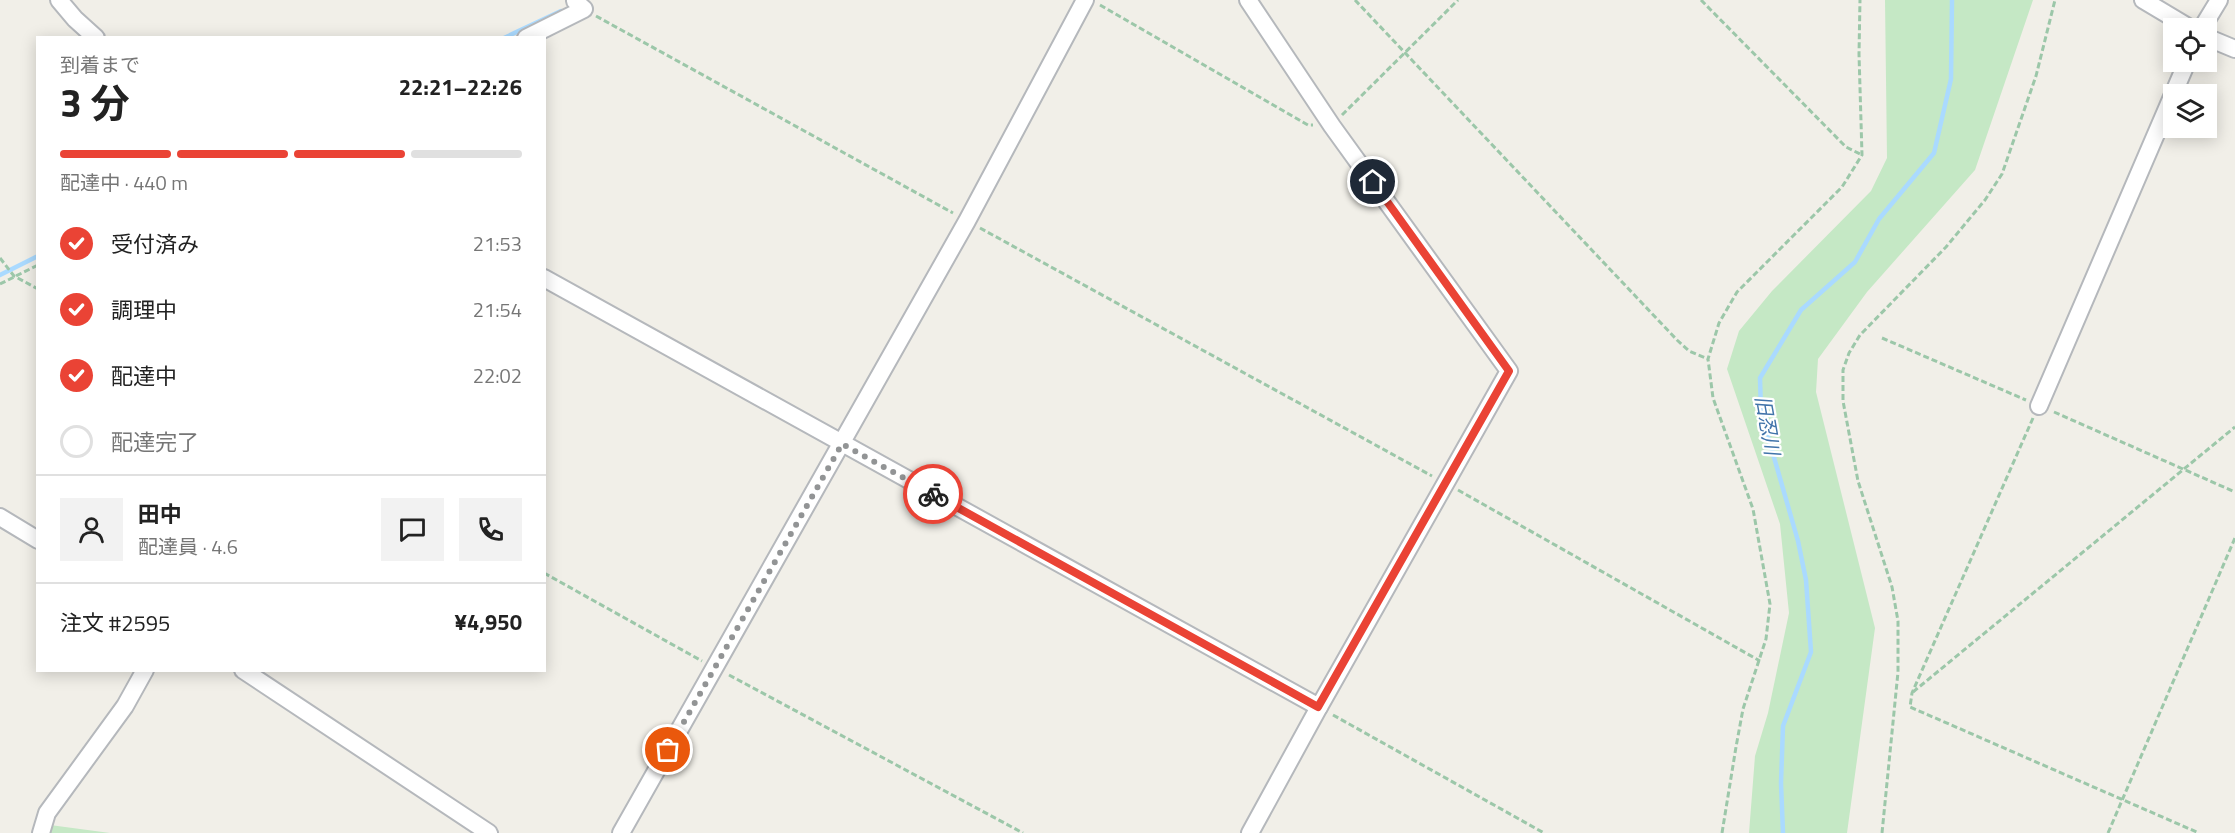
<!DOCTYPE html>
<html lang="ja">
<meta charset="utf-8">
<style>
body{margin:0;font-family:"Titillium Web","Noto Sans JP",sans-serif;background:#f2f2f2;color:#222;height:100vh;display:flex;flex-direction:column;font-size:22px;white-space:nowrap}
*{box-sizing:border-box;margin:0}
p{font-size:20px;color:#767676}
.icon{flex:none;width:33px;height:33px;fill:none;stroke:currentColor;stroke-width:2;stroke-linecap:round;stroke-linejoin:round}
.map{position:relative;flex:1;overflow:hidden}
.details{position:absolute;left:36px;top:36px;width:510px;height:636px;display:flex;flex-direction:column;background:#fff;border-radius:0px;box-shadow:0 3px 15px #0003}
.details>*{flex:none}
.buttons{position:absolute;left:2163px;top:18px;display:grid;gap:12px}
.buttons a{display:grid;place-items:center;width:54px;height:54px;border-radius:0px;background:#fff;box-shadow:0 3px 15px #0003;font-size:30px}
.pin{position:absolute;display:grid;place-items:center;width:51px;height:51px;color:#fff;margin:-26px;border:3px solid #fff;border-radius:50%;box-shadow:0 2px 6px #0007}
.courier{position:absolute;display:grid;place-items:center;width:60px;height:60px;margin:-30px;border:4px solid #ea4335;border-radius:50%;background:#fff;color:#222;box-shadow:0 2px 8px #0007}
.overview em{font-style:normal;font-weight:700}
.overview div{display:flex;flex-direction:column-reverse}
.overview{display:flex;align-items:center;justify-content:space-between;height:102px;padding:0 24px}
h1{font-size:39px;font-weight:700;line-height:45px}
.bar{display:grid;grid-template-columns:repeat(4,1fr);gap:9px 6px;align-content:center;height:72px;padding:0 24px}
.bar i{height:8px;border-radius:4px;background:#e0e0e0}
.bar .current{background:#ea4335}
.bar p{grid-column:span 4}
.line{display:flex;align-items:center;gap:15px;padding:0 24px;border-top:2px solid #e0e0e0}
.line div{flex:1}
.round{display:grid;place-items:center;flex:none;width:63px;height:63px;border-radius:0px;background:#f2f2f2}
ol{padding:0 24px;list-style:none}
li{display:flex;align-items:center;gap:18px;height:66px}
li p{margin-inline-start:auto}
li .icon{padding:6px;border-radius:50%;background:#ea4335;color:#fff;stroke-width:4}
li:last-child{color:#767676}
li i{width:33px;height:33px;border:3px solid #e0e0e0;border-radius:50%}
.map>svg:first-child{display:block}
.green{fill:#c5e8c5}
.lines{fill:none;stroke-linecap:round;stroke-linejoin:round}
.stream{stroke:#aadaff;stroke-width:4.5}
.minor-casing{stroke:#b5b8bc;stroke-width:20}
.path{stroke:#9cc7a9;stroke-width:3;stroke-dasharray:6 3;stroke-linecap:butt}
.minor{stroke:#fff;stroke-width:16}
.done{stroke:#929495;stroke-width:6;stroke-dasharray:0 10.8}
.route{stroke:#ea4335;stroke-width:8}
.labels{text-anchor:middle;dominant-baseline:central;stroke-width:4.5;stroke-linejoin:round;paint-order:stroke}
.water-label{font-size:20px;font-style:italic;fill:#4174aa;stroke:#fff}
</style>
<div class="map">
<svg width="2235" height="833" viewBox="0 0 2235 833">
<rect width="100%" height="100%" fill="#f1efe8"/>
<g class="green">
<path d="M1885,0H2033L1975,170L1867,292L1818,359L1816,392L1875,628L1847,833H1749L1755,756L1768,713L1789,613L1780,524L1727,369L1739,331L1772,291L1871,191L1887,158Z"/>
<path d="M50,825L110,833H48Z"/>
</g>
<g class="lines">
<g class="stream">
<path d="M504,38L561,11"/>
<path d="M0,275L38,256"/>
<path d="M1783,833L1781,783L1783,726L1811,652L1806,580L1798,541L1761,412L1760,378L1801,310L1855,262L1879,219L1934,153L1951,79L1952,0"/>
</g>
<defs>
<g id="minor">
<path d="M59,0L75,19L96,38"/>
<path d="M1248,0L1332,126L1509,371L1319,707"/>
<path d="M2143,0L2190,28"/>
<path d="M2202,28L2219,0"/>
<path d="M2206,37L2235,49"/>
<path d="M526,38L584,9L575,1"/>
<path d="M544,278L1319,707L1250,833"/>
<path d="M2039,406L2187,62"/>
<path d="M0,517L38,540"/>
<path d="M243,670L489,833"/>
<path d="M41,833L47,813L125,706L145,670"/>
<path d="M621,833L967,221L1085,0"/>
</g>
</defs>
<use href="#minor" class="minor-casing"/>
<g class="path">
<path d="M1355,0L1677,340L1689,351L1708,359"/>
<path d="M1701,0L1846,147L1862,155"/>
<path d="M1100,5L1308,125H1313"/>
<path d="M596,16L953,213"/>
<path d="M1342,115L1458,0"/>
<path d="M980,228L1432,476"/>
<path d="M0,258L14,276L38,289"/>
<path d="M0,284L38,265"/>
<path d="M1882,338L2026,400"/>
<path d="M2054,412L2235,492"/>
<path d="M2033,418L1912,693L1910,707L2199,833"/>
<path d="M1458,490L1760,661"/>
<path d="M544,573L702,661"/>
<path d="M729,675L1023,833"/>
<path d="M1913,692L2235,427"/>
<path d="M1333,715L1544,833"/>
<path d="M1722,833L1736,747L1743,709L1766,639L1770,604L1753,509L1713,398L1708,359L1719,323L1737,292L1842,187L1862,155L1859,54L1860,0"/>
<path d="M1882,833L1898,672V621L1892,587L1858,481L1843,401V370L1849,353L1860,335L1946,247L1985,200L2002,174L2036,76L2055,0"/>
<path d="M2108,833L2235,538"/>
</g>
<use href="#minor" class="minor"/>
</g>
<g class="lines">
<path class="done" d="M668,750L842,444L933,494"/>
<path class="route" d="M933,494L1318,707L1509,371L1373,182"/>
</g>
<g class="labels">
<g class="water-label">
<text transform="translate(1768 425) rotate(80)">旧忍川</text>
</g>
</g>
</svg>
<div class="buttons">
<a><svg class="icon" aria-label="locate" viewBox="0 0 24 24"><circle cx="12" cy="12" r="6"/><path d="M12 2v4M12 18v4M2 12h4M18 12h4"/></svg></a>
<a><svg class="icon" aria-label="layers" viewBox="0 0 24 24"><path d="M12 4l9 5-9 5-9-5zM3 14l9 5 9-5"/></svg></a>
</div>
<div class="pin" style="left:668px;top:750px;background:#ea580c"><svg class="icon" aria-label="bag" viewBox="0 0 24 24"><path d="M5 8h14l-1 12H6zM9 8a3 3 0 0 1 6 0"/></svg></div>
<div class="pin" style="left:1373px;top:182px;background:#1f2937"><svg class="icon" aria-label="home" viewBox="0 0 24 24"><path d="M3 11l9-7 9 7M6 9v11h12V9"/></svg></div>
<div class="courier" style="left:933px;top:494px"><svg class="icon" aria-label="bike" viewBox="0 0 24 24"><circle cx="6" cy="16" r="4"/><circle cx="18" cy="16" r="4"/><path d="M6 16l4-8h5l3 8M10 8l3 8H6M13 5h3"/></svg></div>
<section class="details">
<div class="overview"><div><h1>3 分</h1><p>到着まで</p></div><em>22:21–22:26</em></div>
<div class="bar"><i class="current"></i><i class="current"></i><i class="current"></i><i></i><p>配達中 · 440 m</p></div>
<ol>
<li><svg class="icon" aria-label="check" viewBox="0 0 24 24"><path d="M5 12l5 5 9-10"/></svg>受付済み<p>21:53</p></li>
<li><svg class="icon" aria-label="check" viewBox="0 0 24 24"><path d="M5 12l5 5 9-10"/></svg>調理中<p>21:54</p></li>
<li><svg class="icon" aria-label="check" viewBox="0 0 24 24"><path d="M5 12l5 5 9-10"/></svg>配達中<p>22:02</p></li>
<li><i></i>配達完了</li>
</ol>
<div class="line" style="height:108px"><a class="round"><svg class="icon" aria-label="person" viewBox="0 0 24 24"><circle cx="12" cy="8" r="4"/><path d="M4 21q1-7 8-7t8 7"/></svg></a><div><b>田中</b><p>配達員 · 4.6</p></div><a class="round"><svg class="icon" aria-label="chat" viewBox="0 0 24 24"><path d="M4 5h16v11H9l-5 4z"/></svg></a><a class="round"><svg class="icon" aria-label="phone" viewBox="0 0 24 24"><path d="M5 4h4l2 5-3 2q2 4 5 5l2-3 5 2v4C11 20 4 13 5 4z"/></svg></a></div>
<div class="line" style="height:78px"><div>注文 #2595</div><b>¥4,950</b></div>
</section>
</div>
